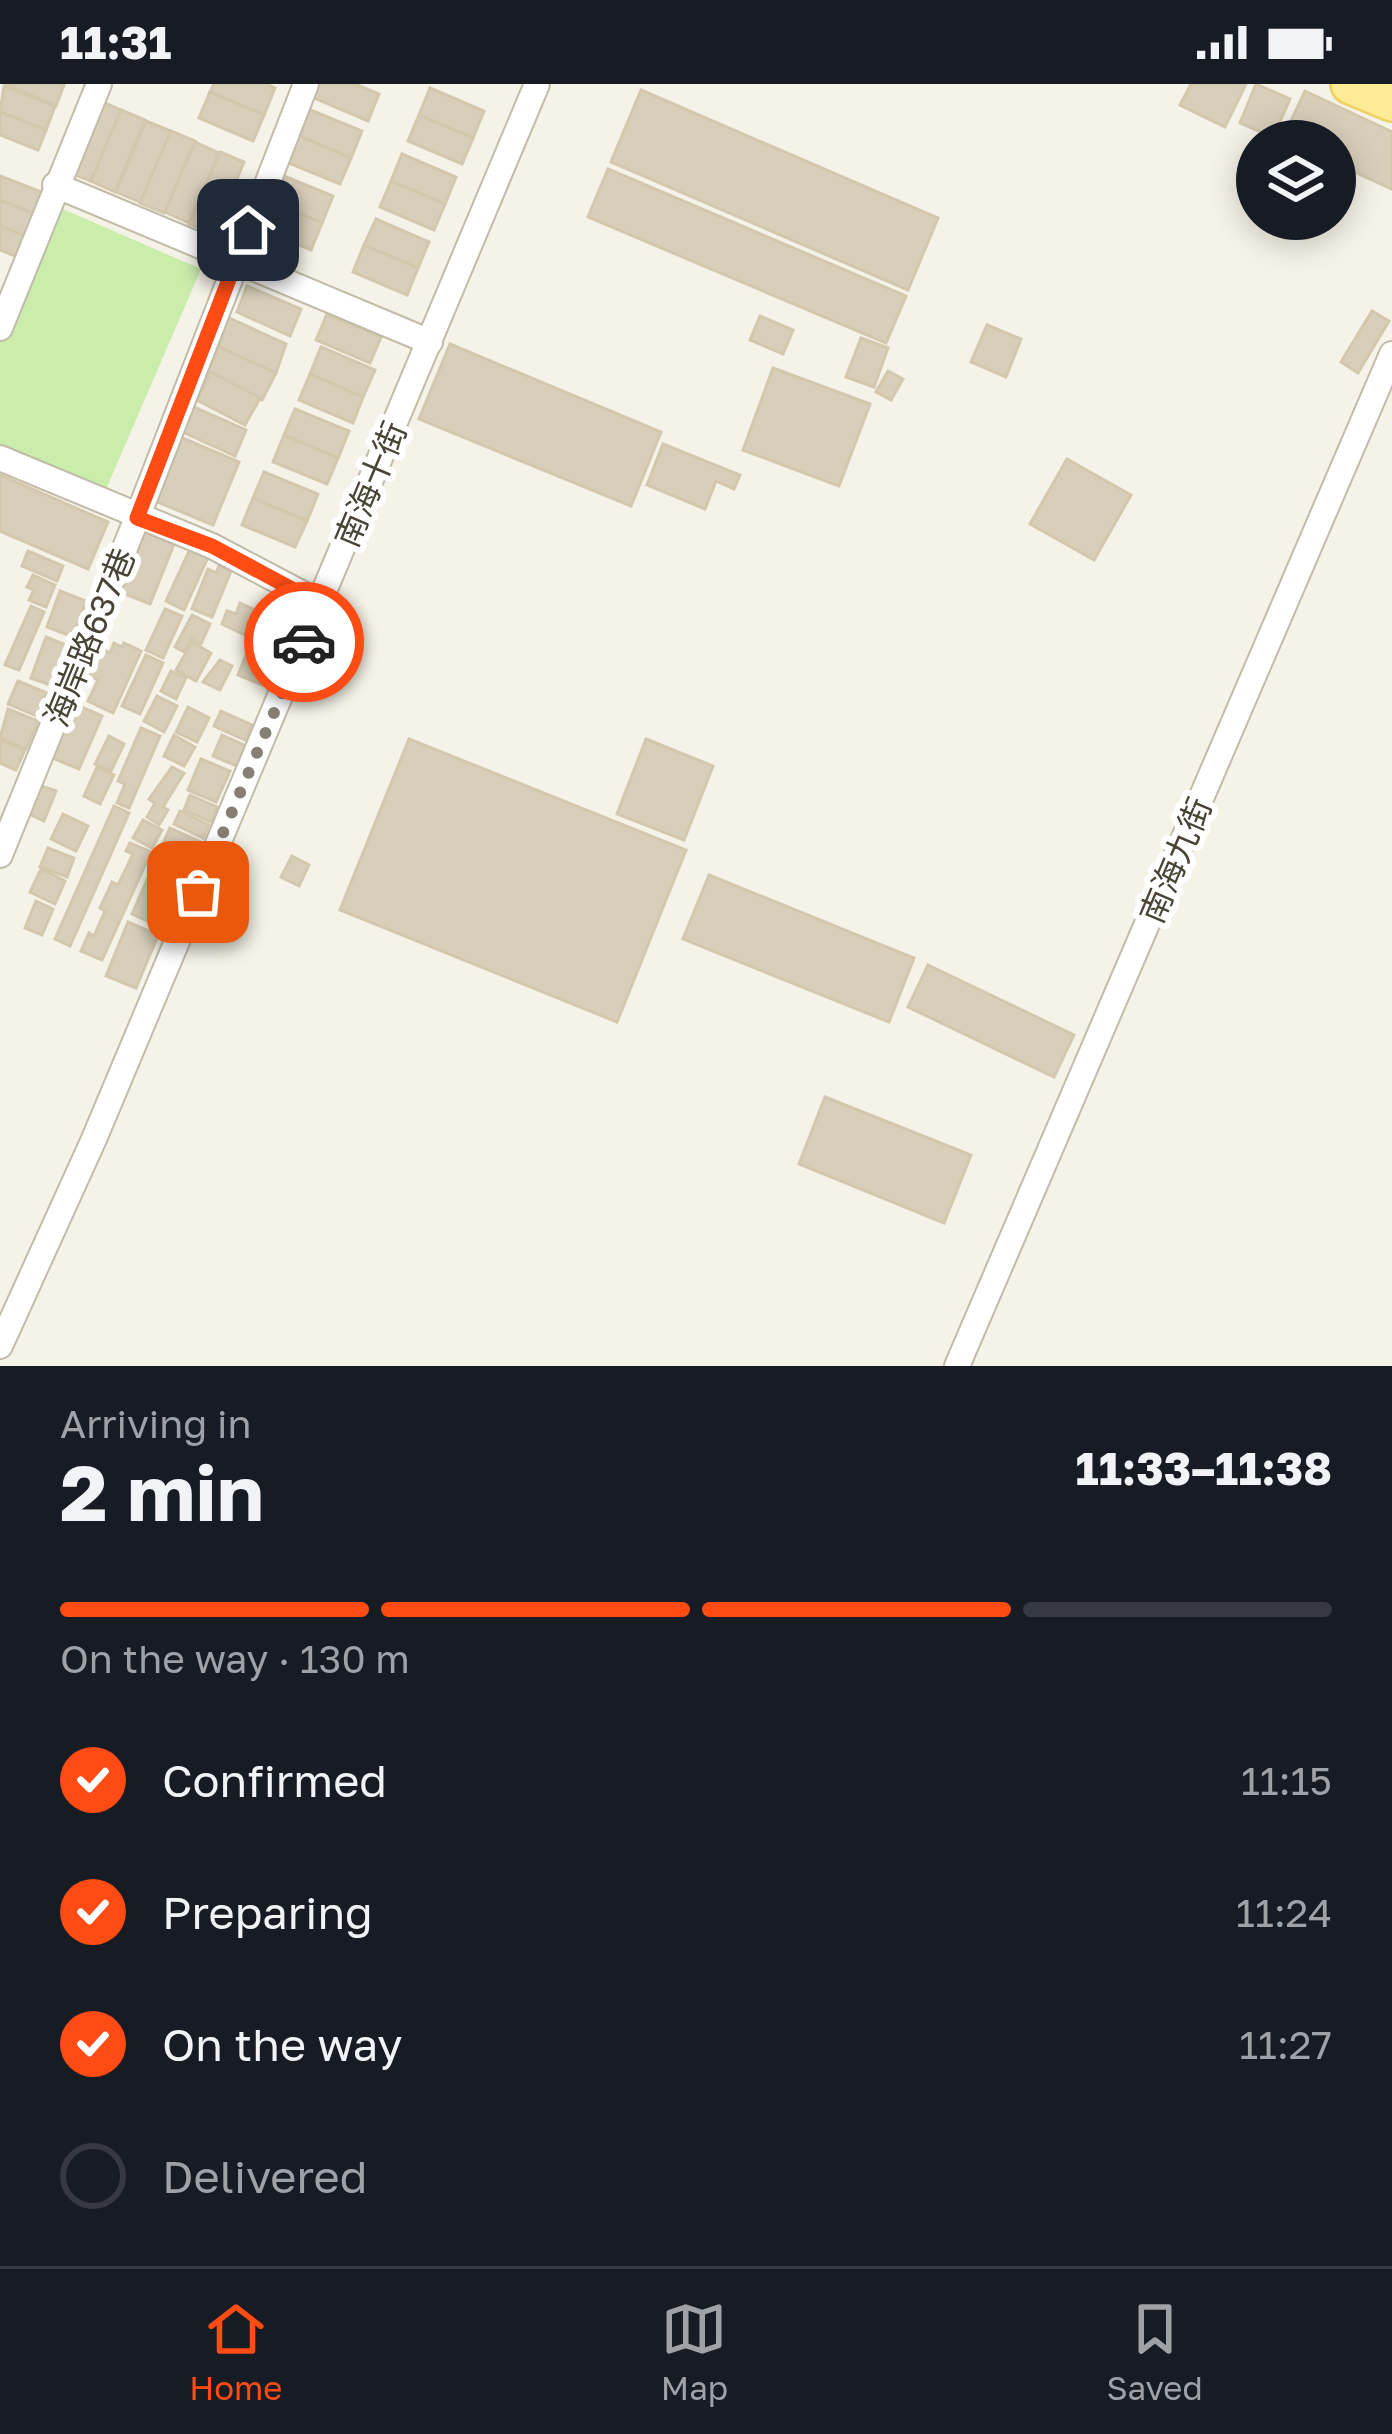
<!DOCTYPE html>
<meta charset="utf-8">
<style>
body{margin:0;font-family:"Golos Text","Noto Sans TC",sans-serif;background:#242831;color:#f1f3f6;height:100vh;display:flex;flex-direction:column;font-size:45px;white-space:nowrap}
*{box-sizing:border-box;margin:0}
p{font-size:39px;color:#9ea1a6}
.icon{flex:none;width:66px;height:66px;fill:none;stroke:currentColor;stroke-width:2;stroke-linecap:round;stroke-linejoin:round}
.map{position:relative;height:1282px;overflow:hidden}
.details{display:flex;flex-direction:column;background:#171b24;flex:1}
.details>*{flex:none}
.controls{position:absolute;left:1236px;top:36px;display:grid;gap:24px}
.controls a{display:grid;place-items:center;width:120px;height:120px;border-radius:50%;background:#171b24;box-shadow:0 6px 30px #0003;font-size:60px}
.pin{position:absolute;display:grid;place-items:center;width:102px;height:102px;color:#fff;margin:-51px;border-radius:24px;box-shadow:0 6px 18px #0006}
.courier{position:absolute;display:grid;place-items:center;width:120px;height:120px;margin:-60px;border:9px solid #ff4c14;border-radius:50%;background:#fff;color:#222;box-shadow:0 3px 15px #0007}
.headline em{font-style:normal;font-weight:700}
.headline div{display:flex;flex-direction:column-reverse}
.headline{display:flex;align-items:center;justify-content:space-between;height:204px;padding:0 60px}
h1{font-size:78px;font-weight:700;line-height:90px}
.bar{display:grid;grid-template-columns:repeat(4,1fr);gap:18px 12px;align-content:center;height:144px;padding:0 60px}
.bar i{height:15px;border-radius:9px;background:#363941}
.bar .selected{background:#ff4c14}
.bar p{grid-column:span 4}
ol{padding:0 60px;list-style:none}
li{display:flex;align-items:center;gap:36px;height:132px}
li p{margin-inline-start:auto}
li .icon{padding:12px;border-radius:50%;background:#ff4c14;color:#fff;stroke-width:4}
li:last-child{color:#9ea1a6}
li i{width:66px;height:66px;border:6px solid #363941;border-radius:50%}
.status{display:flex;justify-content:space-between;align-items:center;height:84px;padding:0 60px;background:#171b24;direction:ltr}
.status svg{height:33px;fill:currentColor}
.tab-bar{display:flex;justify-content:space-around;align-items:center;height:168px;border-top:3px solid #363941;background:#171b24;font-size:33px;color:#9ea1a6}
.tab-bar a{display:grid;justify-items:center;gap:6px}
.tab-bar .selected{color:#ff4c14}
.map>svg:first-child{display:block}
.green{fill:#caedac}
.building{fill:#d8cfbb;stroke:#d3c8ae;stroke-width:3}
.lines{fill:none;stroke-linecap:round;stroke-linejoin:round}
.minor-casing{stroke:#c2bba8;stroke-width:28}
.primary-casing{stroke:#efd05b;stroke-width:44}
.minor{stroke:#fff;stroke-width:24}
.primary{stroke:#ffea96;stroke-width:39}
.done{stroke:#858073;stroke-width:12;stroke-dasharray:0 21.6}
.route{stroke:#ff4c14;stroke-width:15}
.labels{text-anchor:middle;dominant-baseline:central;stroke-width:12;stroke-linejoin:round;paint-order:stroke}
.street-label{font-size:33px;fill:#494335;stroke:#fff}
</style>
<div class="status"><b>11:31</b><svg viewBox="0 0 49 12"><path d="M0 12V9h3v3zM5 12V6h3v6zM10 12V3h3v9zM15 12V0h3v12zM26 1h20v11H26zM47 4h2v5h-2z"/></svg></div>
<div class="map">
<svg width="1392" height="1282" viewBox="0 0 1392 1282">
<rect width="100%" height="100%" fill="#f5f2e7"/>
<path class="green" d="M49,119L201,185L104,410L0,365V231Z"/>
<g class="building">
<path d="M5,0H61L64,1L56,22Z"/>
<path d="M214,0H266L275,4L264,31L210,8Z"/>
<path d="M320,0H355L379,10L368,37L314,14Z"/>
<path d="M1191,0H1246L1225,43L1180,21Z"/>
<path d="M1256,0L1290,15L1273,53L1240,39Z"/>
<path d="M4,2L55,22L46,46L0,28Z"/>
<path d="M430,4L484,27L473,54L419,31Z"/>
<path d="M641,6L938,134L908,206L611,78Z"/>
<path d="M1305,7L1392,48V105L1335,79V57L1283,54Z"/>
<path d="M210,8L264,31L253,57L199,34Z"/>
<path d="M96,15L121,26L91,97L65,87Z"/>
<path d="M308,25L362,47L351,74L297,51Z"/>
<path d="M121,26L145,36L115,108L91,97Z"/>
<path d="M0,28L46,46L38,66L0,51Z"/>
<path d="M419,31L473,54L462,80L408,57Z"/>
<path d="M146,37L171,47L140,118L116,108Z"/>
<path d="M171,47L195,57L164,129L140,119Z"/>
<path d="M297,51L351,74L340,100L286,78Z"/>
<path d="M195,58L219,69L189,139L165,128Z"/>
<path d="M220,68L244,78L214,150L189,140Z"/>
<path d="M402,70L456,93L445,120L391,97Z"/>
<path d="M608,85L906,212L886,259L588,133Z"/>
<path d="M279,90L333,112L322,139L269,116Z"/>
<path d="M0,92L49,111L40,132L0,116Z"/>
<path d="M391,97L445,120L434,146L380,123Z"/>
<path d="M0,116L39,132L31,154L0,142Z"/>
<path d="M269,116L322,139L311,166L257,143Z"/>
<path d="M376,135L429,158L418,184L364,161Z"/>
<path d="M0,142L31,154L23,175L0,166Z"/>
<path d="M364,161L418,184L407,211L353,188Z"/>
<path d="M247,202L301,225L290,252L237,228Z"/>
<path d="M1372,227L1389,237L1358,289L1341,278Z"/>
<path d="M327,230L381,253L370,279L316,256Z"/>
<path d="M760,232L793,246L783,270L750,256Z"/>
<path d="M227,233L286,260L276,289L219,263Z"/>
<path d="M987,241L1021,255L1006,293L971,278Z"/>
<path d="M861,254L888,264L874,303L846,293Z"/>
<path d="M450,260L661,348L631,422L419,335Z"/>
<path d="M219,263L276,289L262,316L206,290Z"/>
<path d="M321,263L375,286L363,313L310,290Z"/>
<path d="M773,284L870,320L839,402L743,366Z"/>
<path d="M888,287L903,295L891,316L876,308Z"/>
<path d="M211,288L260,314L245,341L197,316Z"/>
<path d="M310,290L363,313L353,339L299,316Z"/>
<path d="M192,322L246,346L235,372L181,347Z"/>
<path d="M295,325L349,347L338,374L284,351Z"/>
<path d="M284,351L338,374L327,400L273,378Z"/>
<path d="M180,353L239,378L213,441L155,417Z"/>
<path d="M663,360L740,391L734,405L716,397L705,425L647,401Z"/>
<path d="M1067,375L1131,411L1094,476L1030,440Z"/>
<path d="M264,388L318,410L307,437L253,414Z"/>
<path d="M0,391L108,438L88,485L0,447Z"/>
<path d="M253,414L307,437L295,463L242,441Z"/>
<path d="M145,448L174,460L150,520L120,508Z"/>
<path d="M191,463L209,471L184,526L166,517Z"/>
<path d="M28,467L63,482L57,497L22,482Z"/>
<path d="M219,482L231,487L212,533L192,525L208,485L216,489Z"/>
<path d="M33,491L55,501L46,523L29,516L34,506L27,503Z"/>
<path d="M60,507L86,517L73,553L47,543Z"/>
<path d="M240,519L255,526L245,551L222,540L227,527L236,530Z"/>
<path d="M31,522L44,528L19,586L5,581Z"/>
<path d="M165,525L182,532L163,574L146,566Z"/>
<path d="M192,531L210,540L201,560L191,555L184,568L175,563Z"/>
<path d="M46,553L71,563L56,603L31,594Z"/>
<path d="M192,558L211,569L196,597L176,586Z"/>
<path d="M114,559L122,563L124,559L141,567L113,629L88,617L98,596L86,590L98,563L110,569Z"/>
<path d="M250,561L282,574L270,604L238,591Z"/>
<path d="M146,571L163,579L140,630L122,622Z"/>
<path d="M220,576L232,582L220,606L203,598Z"/>
<path d="M171,587L186,594L176,615L161,607Z"/>
<path d="M18,597L47,609L37,632L8,620Z"/>
<path d="M157,612L177,622L164,648L144,637Z"/>
<path d="M73,619L102,632L79,685L50,673Z"/>
<path d="M188,623L209,634L197,658L176,648Z"/>
<path d="M8,625L38,637L26,665L0,654Z"/>
<path d="M221,627L252,641L245,656L214,642Z"/>
<path d="M141,644L160,652L129,724L117,719L125,700L118,697Z"/>
<path d="M174,651L195,663L184,682L164,672Z"/>
<path d="M222,651L246,662L237,682L213,672Z"/>
<path d="M109,652L124,660L111,687L95,680Z"/>
<path d="M409,655L686,766L617,938L340,826Z"/>
<path d="M646,655L713,682L684,756L617,730Z"/>
<path d="M0,656L25,666L16,686L0,679Z"/>
<path d="M201,675L230,687L216,718L188,706Z"/>
<path d="M97,683L114,691L100,720L84,712Z"/>
<path d="M172,683L184,689L163,723L168,726L159,741L147,733L155,719L149,715Z"/>
<path d="M38,701L56,707L44,737L27,729Z"/>
<path d="M190,711L217,723L211,738L184,726Z"/>
<path d="M114,722L129,729L70,862L55,855Z"/>
<path d="M180,727L209,741L203,754L174,740Z"/>
<path d="M63,730L88,742L76,767L51,755Z"/>
<path d="M143,736L162,746L152,764L133,754Z"/>
<path d="M170,744L201,758L163,844L132,830Z"/>
<path d="M130,759L151,768L102,876L81,867L89,849L94,852L105,827L100,824L112,798L118,801L133,770L126,767Z"/>
<path d="M48,764L74,774L67,793L40,783Z"/>
<path d="M292,772L309,781L299,802L281,793Z"/>
<path d="M41,785L65,797L55,820L30,808Z"/>
<path d="M709,791L914,874L889,938L683,855Z"/>
<path d="M36,817L53,825L42,851L25,844Z"/>
<path d="M128,838L158,851L136,904L106,892Z"/>
<path d="M928,881L1074,951L1054,993L908,923Z"/>
<path d="M825,1013L971,1071L944,1139L799,1080Z"/>
</g>
<g class="lines">
<defs>
<g id="minor">
<path d="M55,101L430,258"/>
<path d="M0,244L99,0"/>
<path d="M0,374L212,462L320,519"/>
<path d="M0,771L137,434L306,0"/>
<path d="M0,1262L94,1055L537,0"/>
<path d="M957,1282L1392,270"/>
</g>
<path id="primary" d="M1351,0L1392,17"/>
</defs>
<use href="#minor" class="minor-casing"/>
<use href="#primary" class="primary-casing"/>
<use href="#minor" class="minor"/>
<use href="#primary" class="primary"/>
</g>
<g class="lines">
<path class="done" d="M198,808L304,558"/>
<path class="route" d="M248,146L137,434L212,462L320,520L304,558"/>
</g>
<g class="labels">
<g class="street-label">
<text transform="translate(370 400) rotate(-67)">南海十街</text>
<text transform="translate(89 553) rotate(-68)">海岸路637巷</text>
<text transform="translate(1175 776) rotate(-67)">南海九街</text>
</g>
</g>
</svg>
<div class="controls">
<a><svg class="icon" aria-label="layers" viewBox="0 0 24 24"><path d="M12 4l9 5-9 5-9-5zM3 14l9 5 9-5"/></svg></a>
</div>
<div class="pin" style="left:198px;top:808px;background:#ea580c"><svg class="icon" aria-label="bag" viewBox="0 0 24 24"><path d="M5 8h14l-1 12H6zM9 8a3 3 0 0 1 6 0"/></svg></div>
<div class="pin" style="left:248px;top:146px;background:#1f2937"><svg class="icon" aria-label="home" viewBox="0 0 24 24"><path d="M3 11l9-7 9 7M6 9v11h12V9"/></svg></div>
<div class="courier" style="left:304px;top:558px"><svg class="icon" aria-label="car" viewBox="0 0 24 24"><path d="M5 17H2v-5l4-1 3-4h7l3 4 3 1v5h-3M9 17h6M6 11h13"/><circle cx="7" cy="17" r="2"/><circle cx="17" cy="17" r="2"/></svg></div>
</div>
<section class="details">
<div class="headline"><div><h1>2 min</h1><p>Arriving in</p></div><em>11:33–11:38</em></div>
<div class="bar"><i class="selected"></i><i class="selected"></i><i class="selected"></i><i></i><p>On the way · 130 m</p></div>
<ol>
<li><svg class="icon" aria-label="check" viewBox="0 0 24 24"><path d="M5 12l5 5 9-10"/></svg>Confirmed<p>11:15</p></li>
<li><svg class="icon" aria-label="check" viewBox="0 0 24 24"><path d="M5 12l5 5 9-10"/></svg>Preparing<p>11:24</p></li>
<li><svg class="icon" aria-label="check" viewBox="0 0 24 24"><path d="M5 12l5 5 9-10"/></svg>On the way<p>11:27</p></li>
<li><i></i>Delivered</li>
</ol>
</section>
<nav class="tab-bar">
<a class="selected"><svg class="icon" aria-label="home" viewBox="0 0 24 24"><path d="M3 11l9-7 9 7M6 9v11h12V9"/></svg>Home</a>
<a><svg class="icon" aria-label="map" viewBox="0 0 24 24"><path d="M3 6l6-2 6 2 6-2v14l-6 2-6-2-6 2zM9 4v14M15 6v14"/></svg>Map</a>
<a><svg class="icon" aria-label="saved" viewBox="0 0 24 24"><path d="M7 4h10v16l-5-4-5 4z"/></svg>Saved</a>
</nav>
